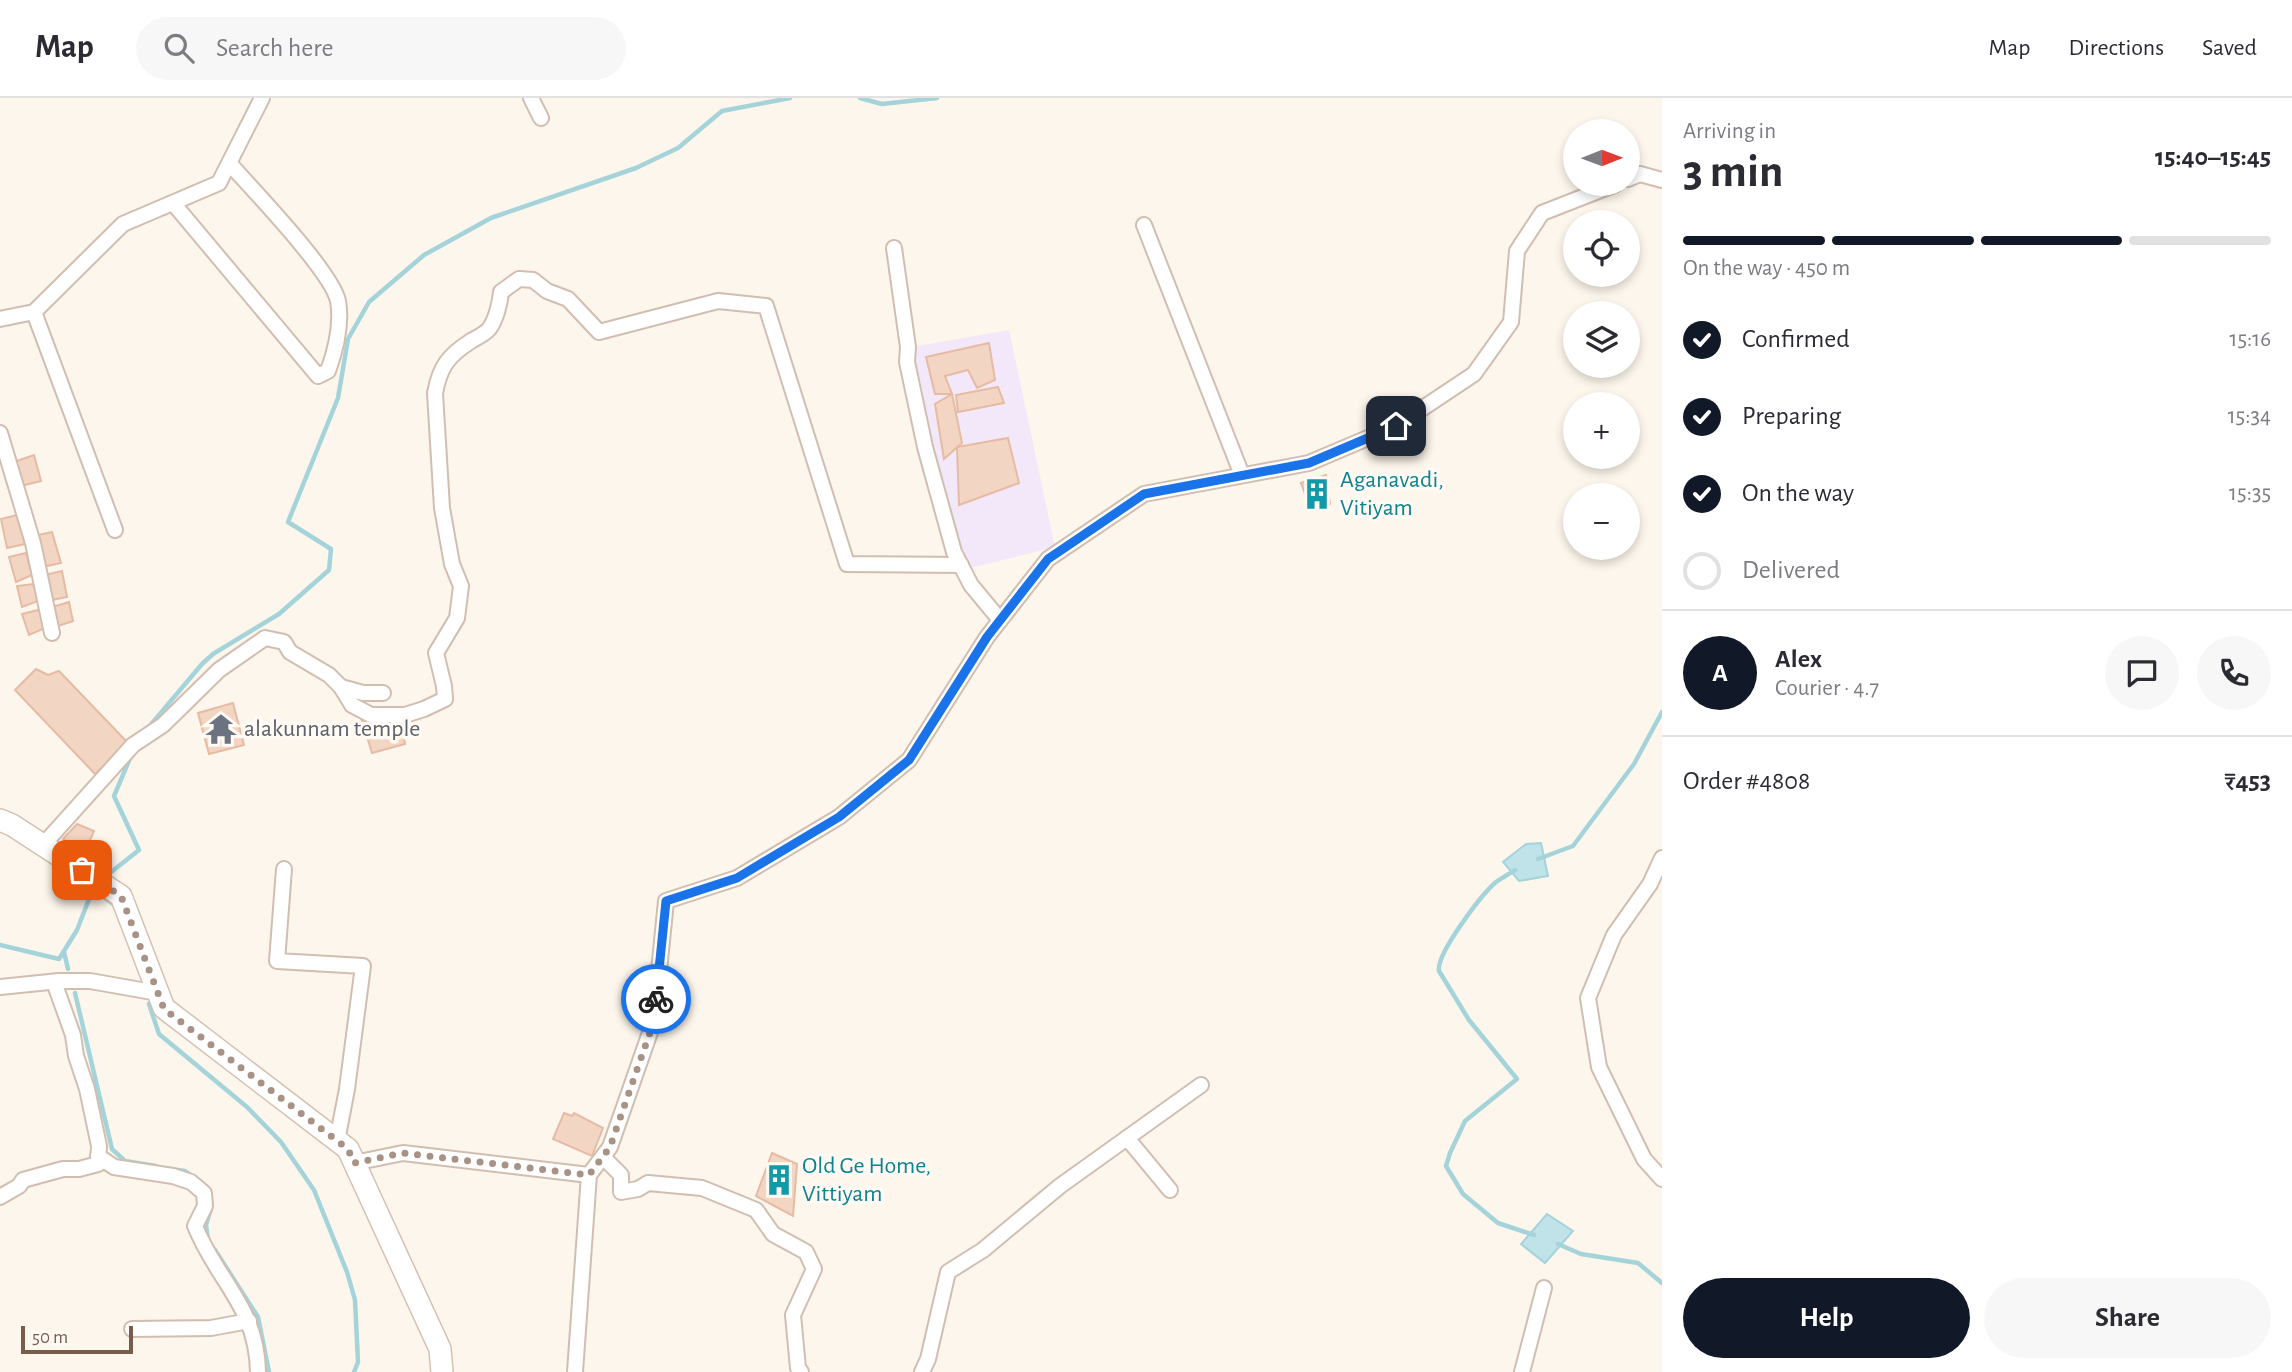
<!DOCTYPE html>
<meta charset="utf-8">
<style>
body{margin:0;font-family:"Alegreya Sans",sans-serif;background:#f7f7f7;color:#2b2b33;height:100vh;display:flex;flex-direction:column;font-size:26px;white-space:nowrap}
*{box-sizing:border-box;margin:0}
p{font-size:23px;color:#7c7c81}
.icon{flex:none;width:38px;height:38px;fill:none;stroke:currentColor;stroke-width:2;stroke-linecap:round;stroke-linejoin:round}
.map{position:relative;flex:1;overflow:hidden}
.panel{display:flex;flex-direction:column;background:#fff;width:630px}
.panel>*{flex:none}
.needle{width:46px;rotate:89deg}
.controls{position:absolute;left:1563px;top:21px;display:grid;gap:14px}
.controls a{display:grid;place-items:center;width:77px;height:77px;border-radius:50%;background:#fff;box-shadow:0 4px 10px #0003;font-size:35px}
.scale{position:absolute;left:21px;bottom:18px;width:112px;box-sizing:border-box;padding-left:7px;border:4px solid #7a5c4d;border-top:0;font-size:19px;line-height:24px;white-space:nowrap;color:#7a5c4d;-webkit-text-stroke:5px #fffaf3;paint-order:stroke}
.pin{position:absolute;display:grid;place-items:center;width:60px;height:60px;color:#fff;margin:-30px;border-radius:14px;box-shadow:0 4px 10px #0006}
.courier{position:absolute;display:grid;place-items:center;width:70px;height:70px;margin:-35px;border:5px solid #1a73e8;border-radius:50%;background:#fff;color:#222;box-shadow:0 2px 9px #0007}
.head em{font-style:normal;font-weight:600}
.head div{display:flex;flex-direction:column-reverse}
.head{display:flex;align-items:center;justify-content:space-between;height:119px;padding:0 21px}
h1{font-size:46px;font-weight:600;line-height:52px}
.bar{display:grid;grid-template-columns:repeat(4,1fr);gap:10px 7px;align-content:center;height:84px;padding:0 21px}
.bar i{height:9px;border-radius:5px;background:#e1e1e2}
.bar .current{background:#111827}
.bar p{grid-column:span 4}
.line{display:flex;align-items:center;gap:18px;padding:0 21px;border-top:2px solid #e1e1e2}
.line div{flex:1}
.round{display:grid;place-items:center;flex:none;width:74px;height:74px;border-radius:37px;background:#f7f7f7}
ol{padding:0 21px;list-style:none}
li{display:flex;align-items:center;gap:21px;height:77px}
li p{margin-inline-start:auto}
li .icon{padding:7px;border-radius:50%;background:#111827;color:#fff;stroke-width:4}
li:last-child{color:#7c7c81}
li i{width:38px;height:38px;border:4px solid #e1e1e2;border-radius:50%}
.primary-button{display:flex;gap:14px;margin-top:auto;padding:14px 21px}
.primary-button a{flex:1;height:80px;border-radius:42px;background:#111827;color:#fff;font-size:28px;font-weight:600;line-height:80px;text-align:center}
.primary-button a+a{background:#f7f7f7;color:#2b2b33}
header{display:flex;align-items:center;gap:42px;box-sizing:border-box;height:98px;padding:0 35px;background:#fff;border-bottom:2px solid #e1e1e2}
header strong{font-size:33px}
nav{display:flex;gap:38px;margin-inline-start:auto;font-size:24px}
.search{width:490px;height:63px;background:#f7f7f7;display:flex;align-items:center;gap:18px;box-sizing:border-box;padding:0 24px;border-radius:38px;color:#7c7c81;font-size:26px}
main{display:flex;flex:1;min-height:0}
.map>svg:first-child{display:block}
.education{fill:#f3e8fa}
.water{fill:#bfe3e8;stroke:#a5d3da;stroke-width:2}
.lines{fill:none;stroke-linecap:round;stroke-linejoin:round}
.stream{stroke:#a5d3da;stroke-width:4.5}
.building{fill:#f3d5c3;stroke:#e6bba3;stroke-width:2}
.minor-casing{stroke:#d1beb0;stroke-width:18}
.secondary-casing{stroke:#d6c0b0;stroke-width:24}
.minor{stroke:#fff;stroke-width:14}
.secondary{stroke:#fff;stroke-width:21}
.done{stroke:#a89285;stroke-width:7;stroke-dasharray:0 12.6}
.route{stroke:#1a73e8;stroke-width:9}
.labels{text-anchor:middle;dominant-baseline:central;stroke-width:7;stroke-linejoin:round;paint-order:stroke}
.culture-label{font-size:24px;fill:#0d838f;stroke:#fffaf3;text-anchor:start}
.worship-label{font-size:24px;fill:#5b616d;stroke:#fffaf3;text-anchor:start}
</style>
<header>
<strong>Map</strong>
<div class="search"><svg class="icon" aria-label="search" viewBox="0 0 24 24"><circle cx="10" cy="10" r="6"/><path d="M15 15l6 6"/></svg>Search here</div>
<nav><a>Map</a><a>Directions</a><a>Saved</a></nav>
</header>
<main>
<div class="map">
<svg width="1662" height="1274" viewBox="0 0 1662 1274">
<rect width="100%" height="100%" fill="#fdf6ec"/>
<path class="education" d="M1009,232L1055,449L958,473L912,249Z"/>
<g class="water">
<path d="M1541,745L1548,778L1519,783L1503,764L1526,746Z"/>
<path d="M1547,1116L1573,1133L1545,1165L1521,1146Z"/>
</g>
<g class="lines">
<g class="stream">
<path d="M860,0L882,6L937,0"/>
<path d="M148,630L202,566L213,556L279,516L329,472L331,451L288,424L338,300L348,241L369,204L424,157L491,120L636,70L678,50L722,13L790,0"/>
<path d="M1538,761L1573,748L1634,666L1662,614"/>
<path d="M1515,772C1509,776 1502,780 1496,784C1482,796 1436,856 1439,873L1469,922L1517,981L1465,1023L1450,1055L1446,1068L1463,1096L1498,1125L1534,1137"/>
<path d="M110,775L139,752L114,698L131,658"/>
<path d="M103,798L118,810"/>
<path d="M0,847L59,861L77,832L93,791"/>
<path d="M64,854L68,871"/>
<path d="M75,895L112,1051L125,1063L156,1068"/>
<path d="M149,906L159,936L247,1009L281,1044L314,1092L347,1174L355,1202L358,1264L354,1274"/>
<path d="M171,1071L185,1073L192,1078"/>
<path d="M208,1142L206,1127L211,1110"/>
<path d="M1558,1146L1581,1156L1638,1165L1662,1185"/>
<path d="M215,1152L258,1219L269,1274"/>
</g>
</g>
<g class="building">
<path d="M989,245L995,282L977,290L968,272L945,278L952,296H935L926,259Z"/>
<path d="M998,289L1004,305L958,314L956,297Z"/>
<path d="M952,296L962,345L944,361L935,306Z"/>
<path d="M1008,340L1019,385L959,407L957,349Z"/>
<path d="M34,357L41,383L21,388L14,364Z"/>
<path d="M1326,377L1330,406L1311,412L1301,385Z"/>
<path d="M17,417L25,446L7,450L1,421Z"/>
<path d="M52,434L61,465L42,469L34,438Z"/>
<path d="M26,455L32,477L16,484L9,459Z"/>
<path d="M62,473L67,499L52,502L45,477Z"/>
<path d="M33,486L38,503L22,509L17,488Z"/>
<path d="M69,504L73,523L55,529L52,509Z"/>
<path d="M42,511L45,530L29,537L22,516Z"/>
<path d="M36,571L48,577L59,573L128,645L95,676L15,592Z"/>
<path d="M233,605L244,647L209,656L198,615Z"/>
<path d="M361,619H401L405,646L372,655Z"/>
<path d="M77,726L94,733L83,758L63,741Z"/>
<path d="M564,1015L572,1018L574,1015L603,1030L592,1058L553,1041Z"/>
<path d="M772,1055L797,1066L793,1118L756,1098Z"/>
</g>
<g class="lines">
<defs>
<g id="minor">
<path d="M531,0L541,20"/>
<path d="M1628,81L1640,76L1662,82"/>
<path d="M173,105L318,278L328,273C336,251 342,226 338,203C332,174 253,92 230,66"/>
<path d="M1144,127L1242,377"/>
<path d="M894,150L908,249L907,264L925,349L954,454L971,487L1000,522"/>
<path d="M34,214L115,432"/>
<path d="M0,221L34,214L123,126L219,85L262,0"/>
<path d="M0,335L33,445L52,535"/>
<path d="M341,589L363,595H383"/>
<path d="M43,747L133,647L163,627L219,572L265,540L284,544L290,554L329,577L341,589L352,607L371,617H405L424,611L445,601L444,588L436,555L457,520L461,488L452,466L442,410L435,295C440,268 449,257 471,243C476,240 485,236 489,231C496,222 500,205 501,194L519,181L533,182L547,193L568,201L599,234L718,203L766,208L847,466L961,467"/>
<path d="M1662,760L1650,786L1614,837L1588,900L1599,969L1644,1061L1662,1081"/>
<path d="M284,771L277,863L363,868L347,991L337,1043"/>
<path d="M0,889L59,883H90L158,895"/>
<path d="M1127,1040L1170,1092"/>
<path d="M98,1058L114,1069L173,1078L191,1084L204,1095L205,1108L195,1128C217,1183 257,1209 258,1274"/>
<path d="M603,1059L621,1077V1094L638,1091L648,1085L702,1090L756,1112L773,1136L806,1154L814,1171L793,1217L798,1270L801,1274"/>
<path d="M354,1065L403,1055L589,1077L610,1049L654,923L666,803L737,780L839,719L909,662L987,539L1048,461L1144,396L1309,365L1396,328L1474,276L1511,224L1517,153L1542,115L1616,86"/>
<path d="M0,1099L19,1088L23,1082L63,1071H79L98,1066L99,1048L87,991L76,958L73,937L54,884"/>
<path d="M132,1231L211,1230L249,1223"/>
<path d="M575,1274L589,1077"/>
<path d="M922,1274L928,1261L948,1174L983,1152L1060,1088L1201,987"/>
<path d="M1522,1274L1544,1190"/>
</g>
<path id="secondary" d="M0,722L12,727L121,798L164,910L348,1051L440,1251L442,1274"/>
</defs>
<use href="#minor" class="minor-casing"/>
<use href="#secondary" class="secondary-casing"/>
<use href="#minor" class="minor"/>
<use href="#secondary" class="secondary"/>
</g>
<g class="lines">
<path class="done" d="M82,772L121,798L164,911L348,1051L354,1065L403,1055L589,1077L610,1049L654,923L656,901"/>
<path class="route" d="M656,901L666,803L737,780L839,719L909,662L987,539L1048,461L1144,396L1309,365L1396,328"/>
</g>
<defs>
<symbol id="building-bare" viewBox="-9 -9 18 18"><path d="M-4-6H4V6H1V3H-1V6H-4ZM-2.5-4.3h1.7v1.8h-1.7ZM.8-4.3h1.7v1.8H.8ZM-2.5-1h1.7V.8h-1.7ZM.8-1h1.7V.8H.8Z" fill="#0f9aa8" stroke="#fffaf3" stroke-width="2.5" paint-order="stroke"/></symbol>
<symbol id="temple-bare" viewBox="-9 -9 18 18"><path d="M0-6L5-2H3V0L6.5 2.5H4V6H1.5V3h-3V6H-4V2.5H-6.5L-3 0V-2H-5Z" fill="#6b7280" stroke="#fffaf3" stroke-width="2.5" paint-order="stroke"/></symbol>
</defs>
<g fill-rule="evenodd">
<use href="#building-bare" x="1295" y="374" width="44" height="44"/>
<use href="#temple-bare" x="199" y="609" width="44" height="44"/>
<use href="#building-bare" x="757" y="1060" width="44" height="44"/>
</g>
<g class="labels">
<g class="culture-label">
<text x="1340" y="382">Aganavadi,<tspan x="1340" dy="28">Vitiyam</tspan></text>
<text x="802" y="1068">Old Ge Home,<tspan x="802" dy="28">Vittiyam</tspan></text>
</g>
<g class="worship-label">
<text x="244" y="631">alakunnam temple</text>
</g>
</g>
</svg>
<div class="controls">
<a><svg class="needle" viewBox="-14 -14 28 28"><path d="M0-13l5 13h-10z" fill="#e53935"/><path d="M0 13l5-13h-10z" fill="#7c7c81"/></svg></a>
<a><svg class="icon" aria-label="locate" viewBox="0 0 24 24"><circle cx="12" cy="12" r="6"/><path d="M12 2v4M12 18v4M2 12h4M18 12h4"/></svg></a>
<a><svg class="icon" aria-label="layers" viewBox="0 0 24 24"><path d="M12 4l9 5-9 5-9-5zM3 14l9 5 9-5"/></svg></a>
<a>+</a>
<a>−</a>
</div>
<div class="scale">50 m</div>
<div class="pin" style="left:82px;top:772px;background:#ea580c"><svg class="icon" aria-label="bag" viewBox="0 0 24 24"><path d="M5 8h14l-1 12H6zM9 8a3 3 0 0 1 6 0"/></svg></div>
<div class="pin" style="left:1396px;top:328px;background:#1f2937"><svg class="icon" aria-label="home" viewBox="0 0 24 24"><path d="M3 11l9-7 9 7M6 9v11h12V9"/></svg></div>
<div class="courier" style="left:656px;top:901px"><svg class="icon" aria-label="bike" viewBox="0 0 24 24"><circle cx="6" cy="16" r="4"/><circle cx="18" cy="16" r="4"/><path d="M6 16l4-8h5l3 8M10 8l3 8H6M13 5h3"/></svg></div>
</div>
<section class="panel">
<div class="head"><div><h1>3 min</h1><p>Arriving in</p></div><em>15:40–15:45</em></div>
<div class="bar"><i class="current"></i><i class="current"></i><i class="current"></i><i></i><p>On the way · 450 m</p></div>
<ol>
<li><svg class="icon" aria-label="check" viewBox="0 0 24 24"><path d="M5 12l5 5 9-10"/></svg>Confirmed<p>15:16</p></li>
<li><svg class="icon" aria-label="check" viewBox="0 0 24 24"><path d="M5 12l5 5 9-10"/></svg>Preparing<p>15:34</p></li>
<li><svg class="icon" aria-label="check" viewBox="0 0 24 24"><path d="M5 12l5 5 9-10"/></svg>On the way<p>15:35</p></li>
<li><i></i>Delivered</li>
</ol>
<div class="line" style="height:126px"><b class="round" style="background:#111827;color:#fff">A</b><div><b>Alex</b><p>Courier · 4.7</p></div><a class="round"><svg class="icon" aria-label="chat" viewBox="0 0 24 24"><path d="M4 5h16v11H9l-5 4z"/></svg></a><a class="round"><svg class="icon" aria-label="phone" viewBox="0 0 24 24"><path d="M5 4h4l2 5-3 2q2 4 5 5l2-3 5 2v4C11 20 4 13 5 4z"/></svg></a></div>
<div class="line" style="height:91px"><div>Order #4808</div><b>₹453</b></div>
<div class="primary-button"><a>Help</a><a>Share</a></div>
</section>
</main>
